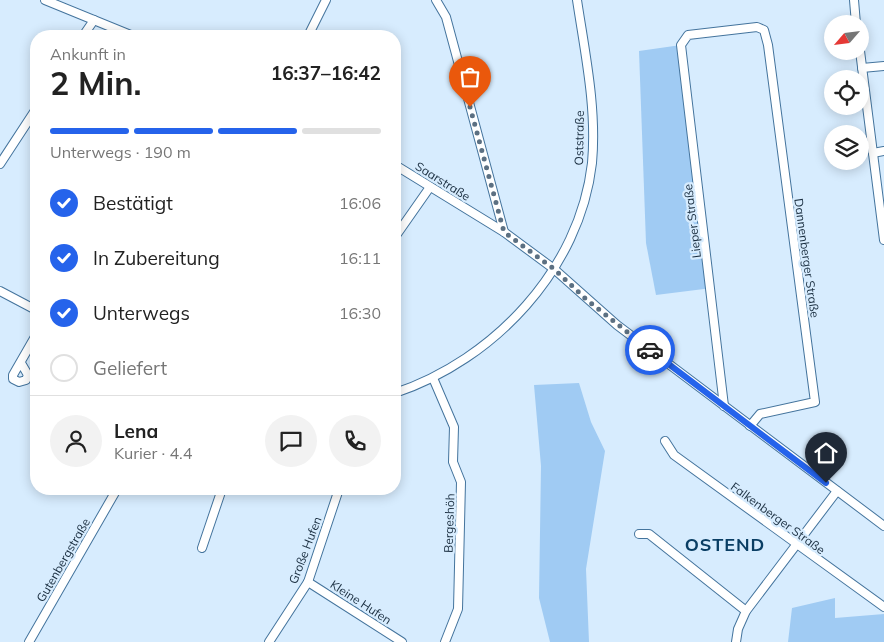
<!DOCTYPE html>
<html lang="de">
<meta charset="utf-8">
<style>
body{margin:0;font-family:Mulish,sans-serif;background:#f2f2f2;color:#222;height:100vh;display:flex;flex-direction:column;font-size:19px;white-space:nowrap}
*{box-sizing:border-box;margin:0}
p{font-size:16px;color:#767676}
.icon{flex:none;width:28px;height:28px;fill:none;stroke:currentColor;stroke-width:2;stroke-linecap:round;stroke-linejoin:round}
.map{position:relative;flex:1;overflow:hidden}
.drawer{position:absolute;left:30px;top:30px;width:371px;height:465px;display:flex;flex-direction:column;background:#fff;border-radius:20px;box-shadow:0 2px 12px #0003}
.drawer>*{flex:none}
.needle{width:32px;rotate:242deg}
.controls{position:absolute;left:824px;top:15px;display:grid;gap:10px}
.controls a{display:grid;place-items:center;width:45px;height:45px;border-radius:50%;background:#fff;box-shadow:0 2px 12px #0003;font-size:25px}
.pin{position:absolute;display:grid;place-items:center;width:42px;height:42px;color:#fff;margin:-51px -21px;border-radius:50% 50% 50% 0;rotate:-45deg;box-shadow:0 0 5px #0007}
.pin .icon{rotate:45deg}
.courier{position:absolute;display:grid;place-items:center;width:50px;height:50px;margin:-25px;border:4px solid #2563eb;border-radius:50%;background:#fff;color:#222;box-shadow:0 1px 6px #0007}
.summary em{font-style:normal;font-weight:700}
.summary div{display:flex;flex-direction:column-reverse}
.summary{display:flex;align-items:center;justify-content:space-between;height:85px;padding:0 20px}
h1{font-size:32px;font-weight:700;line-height:38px}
.bar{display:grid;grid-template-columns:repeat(4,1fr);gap:8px 5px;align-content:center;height:60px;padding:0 20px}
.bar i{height:6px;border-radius:4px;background:#e0e0e0}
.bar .on{background:#2563eb}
.bar p{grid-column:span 4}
.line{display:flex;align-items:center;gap:12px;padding:0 20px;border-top:1px solid #e0e0e0}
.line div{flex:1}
.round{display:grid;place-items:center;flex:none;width:52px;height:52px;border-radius:26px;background:#f2f2f2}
ol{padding:0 20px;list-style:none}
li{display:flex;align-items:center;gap:15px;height:55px}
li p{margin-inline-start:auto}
li .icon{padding:5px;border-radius:50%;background:#2563eb;color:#fff;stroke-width:4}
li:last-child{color:#767676}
li i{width:28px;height:28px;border:2px solid #e0e0e0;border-radius:50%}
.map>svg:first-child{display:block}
.green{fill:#a0cbf3}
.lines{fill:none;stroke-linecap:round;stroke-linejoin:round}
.street-casing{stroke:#44749d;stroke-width:10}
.street{stroke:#fff;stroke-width:8}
.done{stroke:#5c7082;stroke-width:5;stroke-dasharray:0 9}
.route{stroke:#2563eb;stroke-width:6}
.labels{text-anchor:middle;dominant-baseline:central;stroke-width:4.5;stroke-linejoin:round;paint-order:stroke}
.street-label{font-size:12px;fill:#192d3f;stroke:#d7ecfe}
.district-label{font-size:18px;font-weight:bold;letter-spacing:1px;fill:#0a3e64;stroke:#d7ecfe}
</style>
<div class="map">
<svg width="884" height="642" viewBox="0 0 884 642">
<rect width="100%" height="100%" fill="#d7ecfe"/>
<g class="green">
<path d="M681,45L712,288L656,295L646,243L639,51Z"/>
<path d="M579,383L591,422L605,451L586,569L589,642H550L539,598L541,466L534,385Z"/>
<path d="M835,598V618L884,614V642H788L792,608Z"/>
</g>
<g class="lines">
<defs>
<g id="street">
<path d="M45,0L133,36"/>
<path d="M436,0L446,17L504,232"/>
<path d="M854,0L856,24"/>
<path d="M83,36L94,20"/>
<path d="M308,36L326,0"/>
<path d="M860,51L884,240"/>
<path d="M862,68L884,66"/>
<path d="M873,153L884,151"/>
<path d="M0,164L36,109"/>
<path d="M395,165L504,232L554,269L617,325L884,526"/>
<path d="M395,237L430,187"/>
<path d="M0,291L36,310"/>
<path d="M21,363L28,375L26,380L19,382L13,379V375L36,335"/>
<path d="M433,378L454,427L453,462L461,482L458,609L445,642"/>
<path d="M395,393C494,360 580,269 592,163C597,109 585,53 577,0"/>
<path d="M724,406L681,45L688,35L757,27L764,30L768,45L815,402L760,414L750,426"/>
<path d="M665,441L674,455L884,607"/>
<path d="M639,534H649L746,611"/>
<path d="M202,548L222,489"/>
<path d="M308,582L402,642"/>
<path d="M29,642L117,489"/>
<path d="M269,642L308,582L339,489"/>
<path d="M736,642L738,629L746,611L837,491"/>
</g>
</defs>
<use href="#street" class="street-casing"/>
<use href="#street" class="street"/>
</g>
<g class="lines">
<path class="done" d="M470,107L504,232L554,269L587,300L650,350"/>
<path class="route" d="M650,350L826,483"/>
</g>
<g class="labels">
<g class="street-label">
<text transform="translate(579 138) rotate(-89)">Oststraße</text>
<text transform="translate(443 181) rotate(32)">Saarstraße</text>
<text transform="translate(692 221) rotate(-97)">Lieper Straße</text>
<text transform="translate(807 258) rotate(82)">Dannenberger Straße</text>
<text transform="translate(778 518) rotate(36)">Falkenberger Straße</text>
<text transform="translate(449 523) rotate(-88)">Bergeshöh</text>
<text transform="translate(305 550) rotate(-69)">Große Hufen</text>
<text transform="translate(63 560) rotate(-60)">Gutenbergstraße</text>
<text transform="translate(361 602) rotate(33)">Kleine Hufen</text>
</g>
<g class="district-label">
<text x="725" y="544">OSTEND</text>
</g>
</g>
</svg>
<div class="controls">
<a><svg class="needle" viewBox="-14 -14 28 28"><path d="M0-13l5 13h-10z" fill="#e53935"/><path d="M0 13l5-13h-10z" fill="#767676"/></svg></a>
<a><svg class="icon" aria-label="locate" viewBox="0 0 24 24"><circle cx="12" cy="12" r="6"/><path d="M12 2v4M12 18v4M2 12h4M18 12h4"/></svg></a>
<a><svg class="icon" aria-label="layers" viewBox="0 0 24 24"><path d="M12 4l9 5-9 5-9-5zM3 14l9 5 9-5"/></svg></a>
</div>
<div class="pin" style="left:470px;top:107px;background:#ea580c"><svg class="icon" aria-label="bag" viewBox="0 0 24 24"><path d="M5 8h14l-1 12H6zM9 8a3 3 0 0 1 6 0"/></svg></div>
<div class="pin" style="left:826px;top:483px;background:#1f2937"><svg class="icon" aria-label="home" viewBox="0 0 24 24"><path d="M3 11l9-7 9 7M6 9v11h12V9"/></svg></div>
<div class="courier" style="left:650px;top:350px"><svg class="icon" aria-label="car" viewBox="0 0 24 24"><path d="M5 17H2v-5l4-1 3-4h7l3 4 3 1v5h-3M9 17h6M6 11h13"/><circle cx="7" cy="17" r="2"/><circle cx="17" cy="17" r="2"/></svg></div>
<section class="drawer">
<div class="summary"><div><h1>2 Min.</h1><p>Ankunft in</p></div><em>16:37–16:42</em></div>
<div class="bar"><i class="on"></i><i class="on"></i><i class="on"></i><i></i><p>Unterwegs · 190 m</p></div>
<ol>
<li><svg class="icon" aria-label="check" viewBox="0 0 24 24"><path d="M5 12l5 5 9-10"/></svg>Bestätigt<p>16:06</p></li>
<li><svg class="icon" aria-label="check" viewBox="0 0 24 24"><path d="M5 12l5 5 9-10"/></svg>In Zubereitung<p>16:11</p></li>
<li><svg class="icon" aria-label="check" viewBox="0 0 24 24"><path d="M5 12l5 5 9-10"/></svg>Unterwegs<p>16:30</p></li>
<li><i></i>Geliefert</li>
</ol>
<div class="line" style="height:90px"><a class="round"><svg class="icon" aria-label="person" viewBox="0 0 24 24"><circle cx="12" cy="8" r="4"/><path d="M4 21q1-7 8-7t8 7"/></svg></a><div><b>Lena</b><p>Kurier · 4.4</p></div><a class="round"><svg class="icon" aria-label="chat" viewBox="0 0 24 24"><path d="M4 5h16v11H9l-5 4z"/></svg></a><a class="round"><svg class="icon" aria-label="phone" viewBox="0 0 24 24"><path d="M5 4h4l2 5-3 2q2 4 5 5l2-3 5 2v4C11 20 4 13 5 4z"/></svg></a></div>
</section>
</div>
